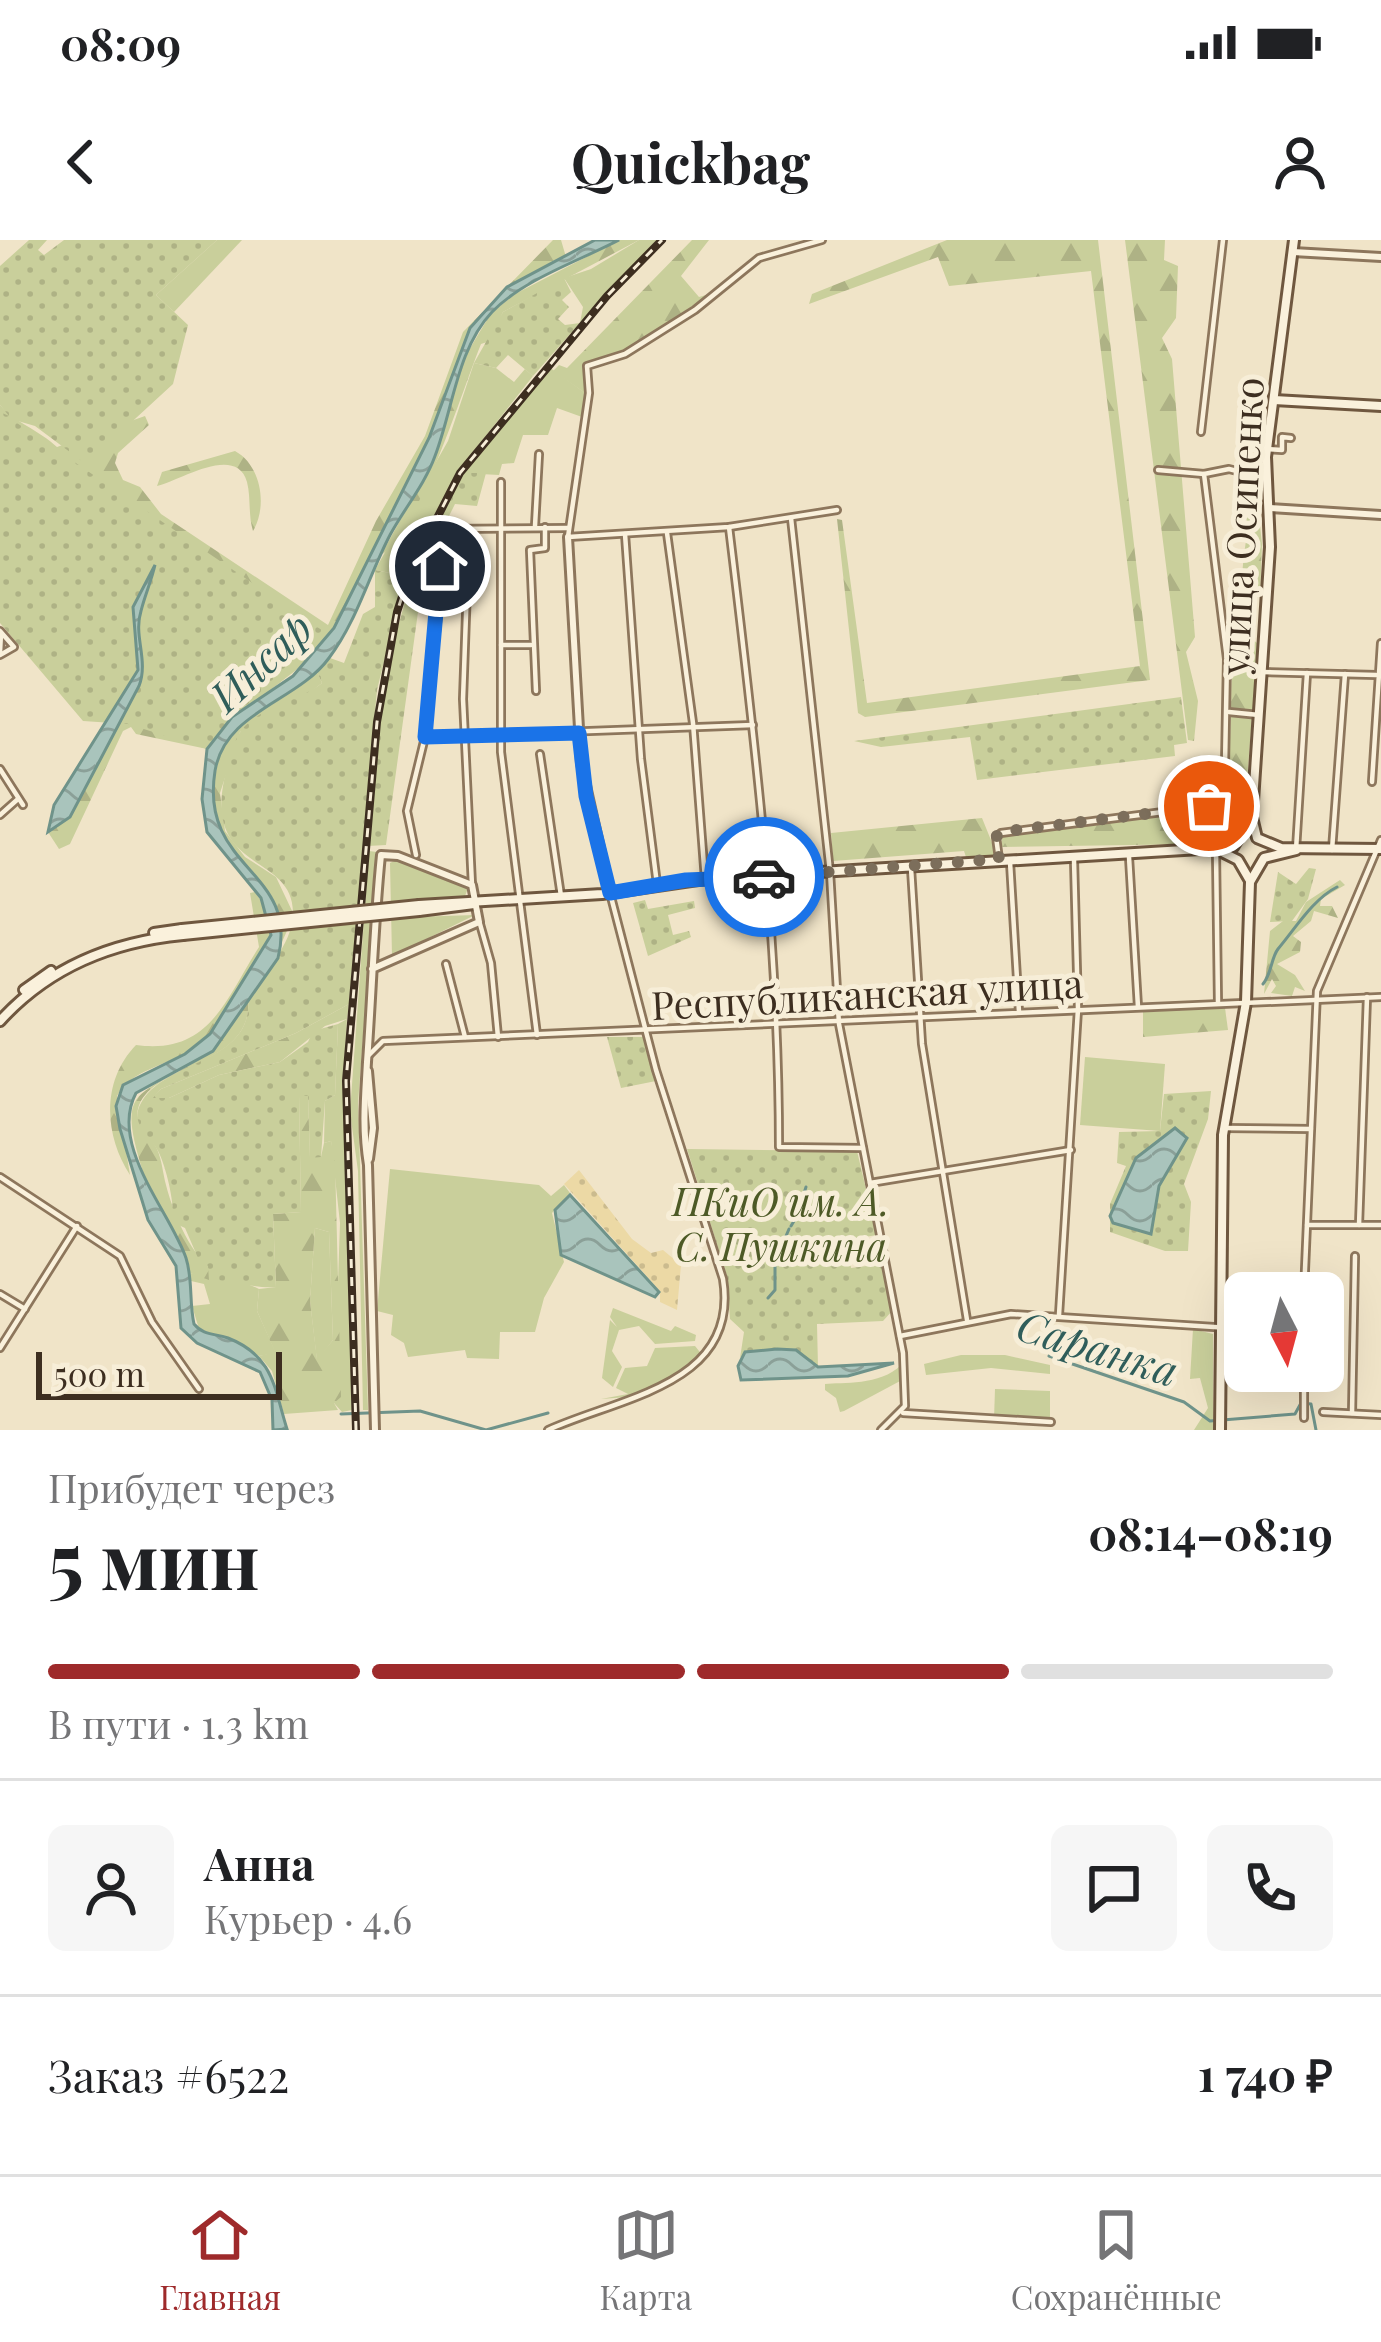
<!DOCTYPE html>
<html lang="ru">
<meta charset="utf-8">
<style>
body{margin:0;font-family:"Playfair Display",serif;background:#f6f6f6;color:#202124;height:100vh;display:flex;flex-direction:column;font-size:45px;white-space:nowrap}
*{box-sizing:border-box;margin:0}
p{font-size:39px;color:#757577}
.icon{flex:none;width:66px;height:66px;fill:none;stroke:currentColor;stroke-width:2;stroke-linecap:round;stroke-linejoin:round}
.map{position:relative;height:1190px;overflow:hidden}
.details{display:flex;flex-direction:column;background:#fff;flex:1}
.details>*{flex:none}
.needle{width:78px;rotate:174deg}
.controls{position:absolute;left:1224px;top:1032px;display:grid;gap:24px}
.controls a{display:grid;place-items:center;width:120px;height:120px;border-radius:18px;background:#fff;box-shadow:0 12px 48px #0002;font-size:60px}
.scale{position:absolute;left:36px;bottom:30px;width:246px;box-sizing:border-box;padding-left:12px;border:6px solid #3d2e20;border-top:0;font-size:33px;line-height:42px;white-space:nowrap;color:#3d2e20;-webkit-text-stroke:9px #f7eed8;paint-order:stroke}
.pin{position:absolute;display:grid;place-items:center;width:102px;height:102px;color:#fff;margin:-51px;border:6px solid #fff;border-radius:50%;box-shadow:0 3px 12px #0007}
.courier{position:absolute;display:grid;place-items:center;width:120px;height:120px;margin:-60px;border:9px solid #1a73e8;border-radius:50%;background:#fff;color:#222;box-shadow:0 3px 15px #0007}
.head em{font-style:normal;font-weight:700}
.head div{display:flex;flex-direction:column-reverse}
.head{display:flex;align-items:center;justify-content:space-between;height:204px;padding:0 48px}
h1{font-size:78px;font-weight:700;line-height:90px}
.bar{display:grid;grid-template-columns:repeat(4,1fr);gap:18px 12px;align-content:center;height:144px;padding:0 48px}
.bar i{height:15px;border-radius:9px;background:#e0e0e0}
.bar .current{background:#9e2a2b}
.bar p{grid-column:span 4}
.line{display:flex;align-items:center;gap:30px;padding:0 48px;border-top:3px solid #e0e0e0}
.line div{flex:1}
.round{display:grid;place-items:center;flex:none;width:126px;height:126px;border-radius:18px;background:#f6f6f6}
.status{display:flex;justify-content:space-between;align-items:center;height:84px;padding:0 60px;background:#fff;direction:ltr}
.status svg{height:33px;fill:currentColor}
header{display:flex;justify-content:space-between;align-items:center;height:156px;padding:0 48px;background:#fff;font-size:54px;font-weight:700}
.menu{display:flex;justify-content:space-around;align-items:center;height:168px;border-top:3px solid #e0e0e0;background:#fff;font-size:33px;color:#757577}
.menu a{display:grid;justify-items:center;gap:6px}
.menu .current{color:#9e2a2b}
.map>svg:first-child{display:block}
.grass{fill:#c9cf9b}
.forest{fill:url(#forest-firs);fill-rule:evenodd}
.sand{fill:url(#sand-dots)}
.park{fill:url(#park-dots)}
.water{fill:url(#water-waves);stroke:#6f938a;stroke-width:3}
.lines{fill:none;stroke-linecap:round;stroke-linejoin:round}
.stream{stroke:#6f938a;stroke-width:3}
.minor-casing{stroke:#8d765c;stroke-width:10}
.tertiary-casing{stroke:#8d765c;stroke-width:12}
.secondary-casing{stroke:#6f573f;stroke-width:14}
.minor{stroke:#faf1dc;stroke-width:4.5}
.tertiary{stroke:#faf1dc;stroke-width:6}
.secondary{stroke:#faf1dc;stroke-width:8}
.rail-casing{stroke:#3d2e20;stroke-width:8}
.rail{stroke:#f7eed8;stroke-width:3;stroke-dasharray:9;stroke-linecap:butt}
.secondary-bridge-casing{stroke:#6f573f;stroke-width:14;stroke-linecap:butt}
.secondary-bridge{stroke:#faf1dc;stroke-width:8}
.done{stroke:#7c6e5b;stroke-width:12;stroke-dasharray:0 21.6}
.route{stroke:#1a73e8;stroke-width:15}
.labels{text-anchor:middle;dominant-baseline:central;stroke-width:10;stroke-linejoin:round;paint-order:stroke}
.street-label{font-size:39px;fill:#3d2e20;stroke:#f7eed8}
.park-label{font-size:39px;font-style:italic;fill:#4d5a26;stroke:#f7eed8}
.water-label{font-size:42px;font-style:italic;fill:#2f5d5a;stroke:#f7eed8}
</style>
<div class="status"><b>08:09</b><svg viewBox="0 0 49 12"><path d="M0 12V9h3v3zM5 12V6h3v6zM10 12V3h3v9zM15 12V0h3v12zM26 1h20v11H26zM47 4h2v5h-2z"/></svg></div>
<header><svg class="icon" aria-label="back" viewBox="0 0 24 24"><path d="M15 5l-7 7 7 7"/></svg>Quickbag<svg class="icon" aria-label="person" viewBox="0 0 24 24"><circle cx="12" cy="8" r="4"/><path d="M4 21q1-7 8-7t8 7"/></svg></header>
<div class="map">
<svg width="1381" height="1190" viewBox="0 0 1381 1190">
<defs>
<pattern id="forest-firs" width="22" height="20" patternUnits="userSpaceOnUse" patternTransform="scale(3)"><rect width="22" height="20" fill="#c9cf9b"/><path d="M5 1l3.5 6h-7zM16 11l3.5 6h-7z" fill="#aeb285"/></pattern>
<pattern id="sand-dots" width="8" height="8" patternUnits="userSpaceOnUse" patternTransform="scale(3)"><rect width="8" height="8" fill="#ecd9a5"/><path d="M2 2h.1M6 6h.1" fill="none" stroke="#cbbb8e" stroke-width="1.8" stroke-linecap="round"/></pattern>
<pattern id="park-dots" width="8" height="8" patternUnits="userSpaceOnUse" patternTransform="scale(3)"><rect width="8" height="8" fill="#c9cf9b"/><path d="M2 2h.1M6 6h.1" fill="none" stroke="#aeb285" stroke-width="1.8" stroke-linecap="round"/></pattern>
<pattern id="water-waves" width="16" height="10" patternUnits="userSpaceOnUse" patternTransform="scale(3)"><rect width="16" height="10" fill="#a9c4bc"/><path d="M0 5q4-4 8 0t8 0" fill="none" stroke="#8ba098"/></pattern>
</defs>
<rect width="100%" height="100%" fill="#f0e4c8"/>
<g class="grass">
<path d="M217,0H242L174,72L156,55Z"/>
<path d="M639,0H657L580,83L583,67L564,38L591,29Z"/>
<path d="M474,123L496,128L514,142L525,129L533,136L458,231L405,336L375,330L448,201Z"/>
<path d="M549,127L588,155L582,177L557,168L548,195H523L514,223L502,224L499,235L462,233Z"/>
<path d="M369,611L377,612L358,863L368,1170H363L358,931L350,872Z"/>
<path d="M398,619L468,648L465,656L412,661L413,677L475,675L392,716L390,623Z"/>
<path d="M347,779L343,842L352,1170L342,1172L334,1163L340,983L331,901L324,903L325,861L335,855L338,784Z"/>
<path d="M1085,817L1165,824L1160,891L1080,885Z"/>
<path d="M390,929L539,945L551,956L564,945L570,953L552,973L564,1022L544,1058L535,1092H500L499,1119L467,1118L465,1110L408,1117L404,1103L391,1095L393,1075L377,1071Z"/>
<path d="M315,988L329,992L333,1100L317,1121L310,1061Z"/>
<path d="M190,1033C214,1040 237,1037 259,1049L257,1071L276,1113L259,1116L223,1096L200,1092L192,1066L210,1064L204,1044L191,1041Z"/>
<path d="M613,1068L671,1091L675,1086L696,1095L695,1101L655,1104L639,1086L619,1090L612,1111L622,1127L613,1147L602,1138L610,1080L617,1087L610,1077Z"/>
<path d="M1193,1089L1213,1094V1190H1194L1208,1168L1200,1138L1190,1139Z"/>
<path d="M695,1106L703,1116L641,1156L601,1159L628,1154L616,1148L625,1128L647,1126L655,1108Z"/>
<path d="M961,1115H1005L1050,1125V1134L991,1128L926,1135L924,1124Z"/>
<path d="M901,1125L902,1140L844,1171L840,1172L836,1158L825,1150V1144C842,1142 880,1146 901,1125Z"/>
<path d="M995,1149L1050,1151V1181L994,1179Z"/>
</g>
<g class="forest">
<path d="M553,0H561L566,17L507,47L470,88L429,198L334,388L320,409L216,495L207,509L136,494L131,487L123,491L70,604L59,609L48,592L139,447L0,181V165C14,182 39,190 57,207L145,176L149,185L118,213L115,223L123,240L140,247L161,274L328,385L376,281L425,196L463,92Z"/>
<path d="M619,0H639L503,72L490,101L481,104C462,151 418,293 381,315L432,223L466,115L491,73L515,54Z"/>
<path d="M692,0H709L681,36L699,57L713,53C679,87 634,112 588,128V155L553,131L559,125L567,128Z"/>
<path d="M947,0H1098L1150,440L865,477L858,473L837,279L842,280L867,463L1140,426L1091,31L949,46L938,17L809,64L812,54Z"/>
<path d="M1125,0H1165L1164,20L1178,26L1176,78L1162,98L1172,119L1195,397L1186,412L1198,461L1194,501L1188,500Z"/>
<path d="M235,211C261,225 268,266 253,291C248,275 251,257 247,242C236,203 178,242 157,246L162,232Z"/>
<path d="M1255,240L1262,304L1260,356L1245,363C1239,343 1244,315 1247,294C1249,278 1241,261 1244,244Z"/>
<path d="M1251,398L1257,403L1253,471L1231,469C1232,443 1228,415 1251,398Z"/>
<path d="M317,432L322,443L312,451L240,492L220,553L225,591L245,617L276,637L294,675L282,702C282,629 209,623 214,545C216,526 221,507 233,493C256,467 291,454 317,432Z"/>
<path d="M1237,474L1252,476L1243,592L1225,598L1231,477Z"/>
<path d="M1199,571L1198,604L1000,607L1003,595Z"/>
<path d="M982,578L997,615L966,617L964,611L833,621L831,593Z"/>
<path d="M1340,640L1345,645L1321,659L1320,666H1332L1338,678L1314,671L1311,681L1293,696L1301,702L1300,712L1277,724L1295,735L1305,751L1295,747L1292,756L1271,753L1276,746L1272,739L1264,754L1270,691L1283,681H1296L1306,662Z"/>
<path d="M255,652L266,668L271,695C258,732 221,790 189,811C165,826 131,830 117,856L130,935C104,895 101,841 136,805C210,815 225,760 259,707L250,653Z"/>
<path d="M248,758C255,828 150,822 138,869C134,883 152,897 157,909C162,920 163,934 166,945C172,969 189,1012 209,1026V1040L190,1033C181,997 155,968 143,932C115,843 139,859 203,817C224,804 235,778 248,758Z"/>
<path d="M349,764L347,779L325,786L280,822L219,835L169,858L151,859L161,849L296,793Z"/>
<path d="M1225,768L1228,790L1143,797V772Z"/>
<path d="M308,855L310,917H321L324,903L331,901L335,921L341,1157L334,1163L338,1170L284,1174L272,1131L259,1116L275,1112L257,1071L259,1049L276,1047L273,974L301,972L299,856ZM315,988L329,992L333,1100L317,1119L310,1061Z"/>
</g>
<path class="sand" d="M579,930L632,999L651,1013L663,1010L681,1025L677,1070L660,1062V1051L564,944Z"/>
<g class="park">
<path d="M29,0H47L38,10L44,15L64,0H217L156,55L188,85L173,144L86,224L35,186L11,179L329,395C296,443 239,460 207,509L128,484L83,481L0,383V172L9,176L0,165V26Z"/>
<path d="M564,38L571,52L562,60L569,67L558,79L565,85L580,83L533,136L508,115L496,128L474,123L503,72Z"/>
<path d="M462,233H486L477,266L455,264L443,288L439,320L425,321L386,605L368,606C378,472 391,349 462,233Z"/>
<path d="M375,330L405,336L377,450L349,764L296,793L161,849L153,858H169L219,835L280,822L308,802L313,791L338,784L335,855L325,861L321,917L310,918L308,856H299L301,972L273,974L276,1047C253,1049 233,1039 209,1040L208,1026L198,1018L185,988L172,982C176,967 166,926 158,911C150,895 129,884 141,863C165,819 254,824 248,758C265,732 294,702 293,672C292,609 192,636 230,518C234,506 235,497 245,486C266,465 301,460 322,443L317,432L330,418L344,423L363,374L375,367Z"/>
<path d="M1181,457L1187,503L1174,505L1175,516L977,540L970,497L881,507L854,501Z"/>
<path d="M1309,628L1316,629L1308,659L1292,681L1270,682L1278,632L1296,644Z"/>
<path d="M645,660L648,669L694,661L695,668L668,675L673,695L689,691L691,697L648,716L633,663Z"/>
<path d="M607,797H643L656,841L621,848Z"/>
<path d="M1211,851L1208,879L1184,944L1191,962L1188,1011H1165L1110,992V964L1126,926L1117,923L1119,892L1160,891L1164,854Z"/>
<path d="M687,909L857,911L877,995L847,1000L851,1028L882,1024L892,1071L883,1081L817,1084L818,1127L796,1110L745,1112L740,1118L744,1092L730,1079L727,1036Z"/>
</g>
<g class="water">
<path d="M595,0H619C579,21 524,39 492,72C457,109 453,169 435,216C425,244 404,269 390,295C369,335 357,381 329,418C297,462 225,471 215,531C199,630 300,630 278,718L213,811L136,853C108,905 171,973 186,1018C193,1040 189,1062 194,1084C204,1096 214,1093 228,1098C274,1116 274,1148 287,1189L273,1190L272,1160L260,1132L197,1103L181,1088L176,1026L148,980L120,889L116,866L123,845L185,814L210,794L271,695L261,658L207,592L202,559L207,509L232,477L293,436L334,388L429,198L470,88L507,47Z"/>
<path d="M155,325C151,342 145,355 141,371C133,396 149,420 139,446L70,577L48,592L54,565L138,430L133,367Z"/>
<path d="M1175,888L1187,898L1159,946L1151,994L1113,983L1110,976L1136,918Z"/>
<path d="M570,955L659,1052L655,1057L561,1015L555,970Z"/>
<path d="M777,1109L796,1110L818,1127L894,1123L848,1136L741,1140L738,1126L745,1112Z"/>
</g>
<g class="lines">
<g class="stream">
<path d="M1263,744C1272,733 1271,718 1278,709C1295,689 1313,659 1337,647"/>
<path d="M798,972L806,947"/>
<path d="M791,986L794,981"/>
<path d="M775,1022L789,989"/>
<path d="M768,1058L775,1050V1026"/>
<path d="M1025,1101L1041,1102"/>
<path d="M1049,1116L1184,1162L1210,1181L1295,1174L1301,1163L1311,1164L1316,1190"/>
<path d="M341,1174L420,1171L486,1190L548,1173"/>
</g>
<defs>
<g id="minor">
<path d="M822,0L759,18L695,70L625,114L587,126L589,153L568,297L729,287L837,270"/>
<path d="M1201,192L1223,0"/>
<path d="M1267,209L1282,210V197L1291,198"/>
<path d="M1158,230L1204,234"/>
<path d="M501,242V512L537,795"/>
<path d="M791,278L830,632L839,784L903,1113L905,1166L881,1190"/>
<path d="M535,286L539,214"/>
<path d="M729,287C754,493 779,699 779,907L863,908"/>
<path d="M469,291L463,459L472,645"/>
<path d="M667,293L693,483L705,639"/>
<path d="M625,294L641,519L657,644"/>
<path d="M0,391L14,407L0,415"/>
<path d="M501,405H531"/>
<path d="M0,412L1,394"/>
<path d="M1262,432L1376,435"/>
<path d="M536,451L530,310L545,308V287"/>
<path d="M1229,472L1259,475"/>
<path d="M425,497L753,485"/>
<path d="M540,514L561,656"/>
<path d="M1225,525L1227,419L1204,234L1229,229L1264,238"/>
<path d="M0,529L23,565"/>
<path d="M1372,542L1381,403"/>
<path d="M0,575L18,559"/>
<path d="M1296,610L1307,433"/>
<path d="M1332,610L1345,434"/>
<path d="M1216,612L1218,763"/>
<path d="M416,615L407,571L425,497L447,289L568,288"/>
<path d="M1129,617L1138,767"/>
<path d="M999,619L996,597L1001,593L1209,566"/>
<path d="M1010,622L1019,772"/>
<path d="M911,628L922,804L967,1080"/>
<path d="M480,684L491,723L498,797"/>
<path d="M446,724L465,797"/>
<path d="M369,815L383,801L1381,757"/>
<path d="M1224,888L1311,889"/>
<path d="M0,937L120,1016L152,1082L199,1149"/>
<path d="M870,943L1071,910"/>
<path d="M1307,985H1381"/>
<path d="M1359,985L1367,757"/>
<path d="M1304,1053L1317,751L1381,600"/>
<path d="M0,1054L25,1069"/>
<path d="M1059,1075L1078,769L1074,620"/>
<path d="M900,1096L1011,1074L1245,1089"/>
<path d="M0,1108L77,986"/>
<path d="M1304,1131V1178"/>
<path d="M1323,1172L1381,1175"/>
<path d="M903,1173L1051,1182"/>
<path d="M1352,1173L1355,1016"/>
<path d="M548,1190C620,1157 740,1145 723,1039L656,830L610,653"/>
</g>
<g id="tertiary">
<path d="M1293,12L1381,17"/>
<path d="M1269,268L1381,275"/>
<path d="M568,297L581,523L610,653"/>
<path d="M372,729L479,682L472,645L398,616L381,615C374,684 372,753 367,822C365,858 362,888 368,925L375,1190"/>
<path d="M368,831L373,888L369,919"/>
</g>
<g id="secondary">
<path d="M1274,160L1381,166"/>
<path d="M1252,577L1257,598L1281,608L1381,609"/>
<path d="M1224,613L1238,620L1249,639"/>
<path d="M419,665L602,654L705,639L1233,607L1252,576L1270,307L1266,217L1294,0"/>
<path d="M419,671L474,664"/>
<path d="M154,693L182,689"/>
<path d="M24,750L51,731"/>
<path d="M0,781C49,727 111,702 183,695"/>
<path d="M1220,1190L1223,895L1246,762L1250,642L1264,618L1296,610"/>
</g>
</defs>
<use href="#minor" class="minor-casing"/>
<use href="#tertiary" class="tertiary-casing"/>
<use href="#secondary" class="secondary-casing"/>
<use href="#minor" class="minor"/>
<use href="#tertiary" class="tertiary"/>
<use href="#secondary" class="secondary"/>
<defs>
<path id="rail" d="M356,1190L346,841L377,482L397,372L411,329L460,233L607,56L662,0"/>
</defs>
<use href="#rail" class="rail-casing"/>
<use href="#rail" class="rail"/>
<defs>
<g id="secondary-bridge">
<path d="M182,689L419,665"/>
<path d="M183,695L419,671"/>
</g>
</defs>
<use href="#secondary-bridge" class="secondary-bridge-casing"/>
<use href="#secondary-bridge" class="secondary-bridge"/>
</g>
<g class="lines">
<path class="done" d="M764,637L999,619L996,597L1000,592L1209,566"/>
<path class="route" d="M440,326L425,497L579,493L586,556L610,653L686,640L764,637"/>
</g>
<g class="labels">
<g class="street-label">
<text transform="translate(1240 286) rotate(-87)">улица Осипенко</text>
<text transform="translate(867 753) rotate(-3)">Республиканская улица</text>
</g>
<g class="park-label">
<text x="781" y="960">ПКиО им. А.<tspan x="781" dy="45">С. Пушкина</tspan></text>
</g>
<g class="water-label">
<text transform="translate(260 421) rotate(-43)">Инсар</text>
<text transform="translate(1098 1107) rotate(17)">Саранка</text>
</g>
</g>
</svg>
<div class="controls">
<a><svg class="needle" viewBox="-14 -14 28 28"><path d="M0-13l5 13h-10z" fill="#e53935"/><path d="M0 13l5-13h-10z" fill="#757577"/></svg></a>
</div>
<div class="scale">500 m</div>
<div class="pin" style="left:1209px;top:566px;background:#ea580c"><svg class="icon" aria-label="bag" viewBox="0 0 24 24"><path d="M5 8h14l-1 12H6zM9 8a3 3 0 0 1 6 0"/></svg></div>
<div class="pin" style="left:440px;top:326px;background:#1f2937"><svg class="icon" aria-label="home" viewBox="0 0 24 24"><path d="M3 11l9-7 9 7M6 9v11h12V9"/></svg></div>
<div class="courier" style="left:764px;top:637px"><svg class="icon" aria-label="car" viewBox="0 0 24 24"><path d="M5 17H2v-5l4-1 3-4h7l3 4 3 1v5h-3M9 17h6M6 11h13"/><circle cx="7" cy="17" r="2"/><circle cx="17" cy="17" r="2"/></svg></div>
</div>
<section class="details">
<div class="head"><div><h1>5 мин</h1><p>Прибудет через</p></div><em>08:14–08:19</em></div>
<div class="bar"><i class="current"></i><i class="current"></i><i class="current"></i><i></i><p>В пути · 1.3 km</p></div>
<div class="line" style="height:216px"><a class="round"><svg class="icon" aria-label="person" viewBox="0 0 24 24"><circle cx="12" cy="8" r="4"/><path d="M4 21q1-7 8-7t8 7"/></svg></a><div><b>Анна</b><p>Курьер · 4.6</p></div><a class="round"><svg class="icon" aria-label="chat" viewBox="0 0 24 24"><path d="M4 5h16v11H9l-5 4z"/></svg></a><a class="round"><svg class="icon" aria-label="phone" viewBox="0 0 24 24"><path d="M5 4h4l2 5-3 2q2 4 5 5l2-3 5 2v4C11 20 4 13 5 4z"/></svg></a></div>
<div class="line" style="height:156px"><div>Заказ #6522</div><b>1 740 ₽</b></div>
</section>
<nav class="menu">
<a class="current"><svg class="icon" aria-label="home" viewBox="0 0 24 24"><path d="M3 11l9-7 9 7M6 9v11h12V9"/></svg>Главная</a>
<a><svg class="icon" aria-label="map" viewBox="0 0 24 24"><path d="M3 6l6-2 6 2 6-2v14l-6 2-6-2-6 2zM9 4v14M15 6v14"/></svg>Карта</a>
<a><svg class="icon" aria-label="saved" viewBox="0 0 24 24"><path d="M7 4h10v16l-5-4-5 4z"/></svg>Сохранённые</a>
</nav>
